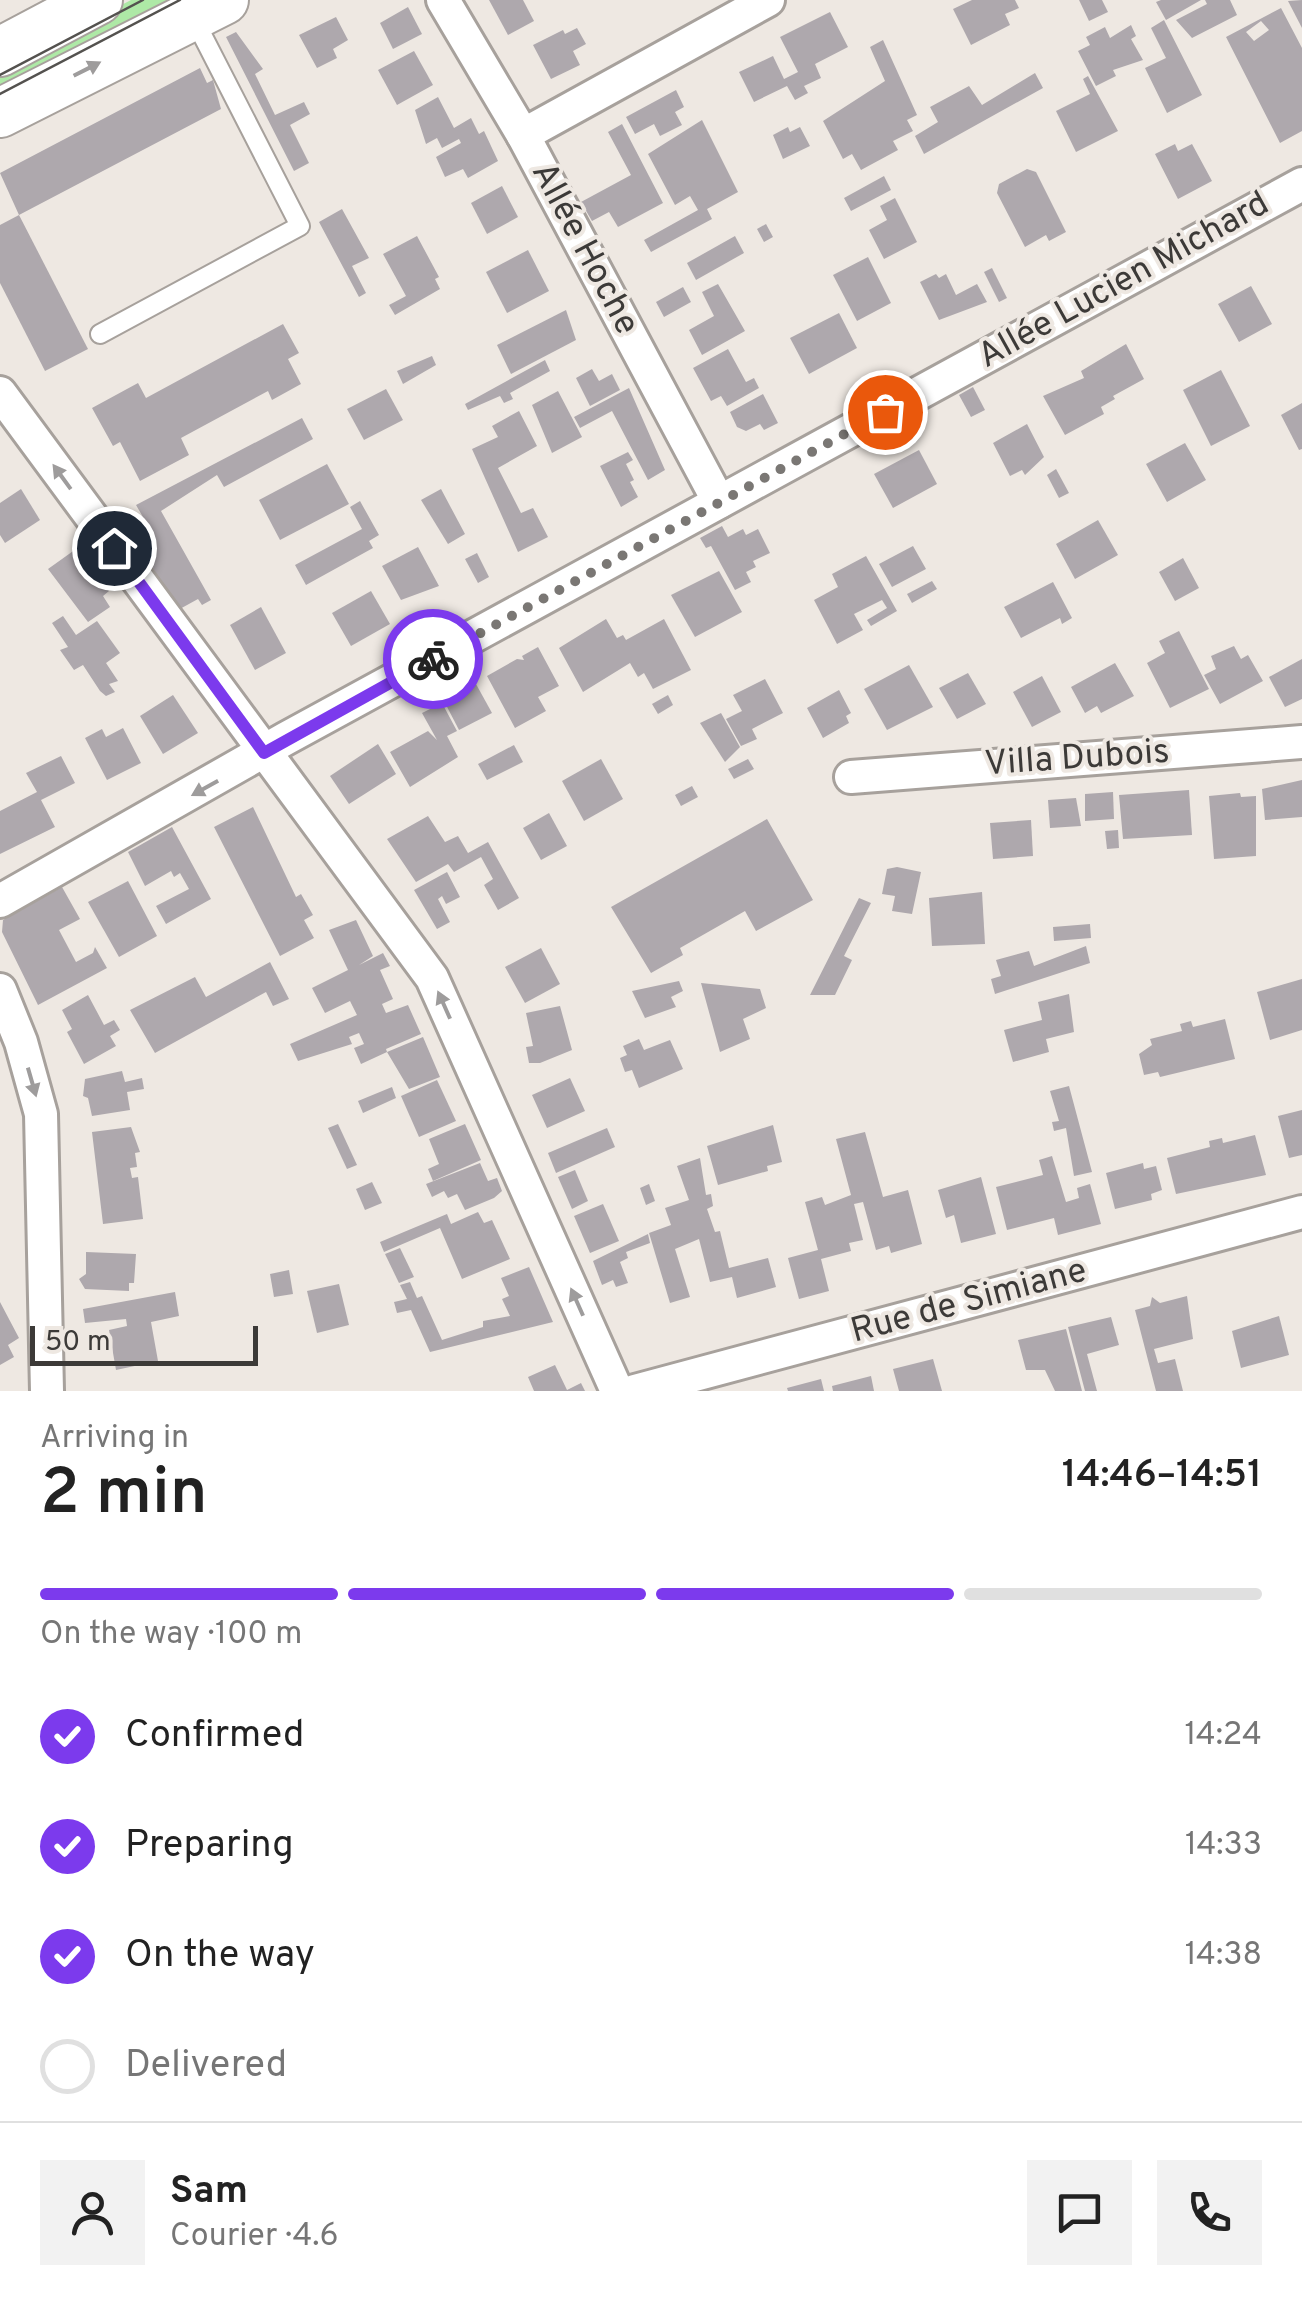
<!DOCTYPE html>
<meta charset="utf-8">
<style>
body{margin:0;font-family:Overpass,sans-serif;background:#f2f2f2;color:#222;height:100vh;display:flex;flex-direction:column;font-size:38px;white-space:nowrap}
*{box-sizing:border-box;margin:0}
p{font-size:32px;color:#767676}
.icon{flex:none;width:55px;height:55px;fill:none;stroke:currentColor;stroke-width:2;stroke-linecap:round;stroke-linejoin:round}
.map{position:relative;height:1391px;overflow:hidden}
.drawer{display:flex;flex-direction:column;background:#fff;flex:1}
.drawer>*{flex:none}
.scale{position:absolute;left:30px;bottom:25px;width:228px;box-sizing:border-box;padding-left:10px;border:5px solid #3c3a38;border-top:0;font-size:28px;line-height:35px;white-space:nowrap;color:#3c3a38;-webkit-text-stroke:8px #eee8e2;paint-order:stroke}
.pin{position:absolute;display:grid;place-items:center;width:85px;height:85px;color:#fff;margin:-42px;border:5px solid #fff;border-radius:50%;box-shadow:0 2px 10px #0007}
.courier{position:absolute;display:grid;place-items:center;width:100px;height:100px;margin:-50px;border:8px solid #7c3aed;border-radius:50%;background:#fff;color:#222;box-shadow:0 2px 12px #0007}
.headline em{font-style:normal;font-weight:600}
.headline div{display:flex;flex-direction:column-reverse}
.headline{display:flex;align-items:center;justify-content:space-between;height:170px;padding:0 40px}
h1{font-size:65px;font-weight:600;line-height:75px}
.bar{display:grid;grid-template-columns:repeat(4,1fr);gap:15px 10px;align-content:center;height:120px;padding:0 40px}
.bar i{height:12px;border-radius:8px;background:#e0e0e0}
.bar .current{background:#7c3aed}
.bar p{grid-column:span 4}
.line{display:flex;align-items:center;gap:25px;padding:0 40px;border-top:2px solid #e0e0e0}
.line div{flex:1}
.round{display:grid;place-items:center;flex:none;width:105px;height:105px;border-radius:0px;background:#f2f2f2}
ol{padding:0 40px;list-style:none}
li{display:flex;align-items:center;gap:30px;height:110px}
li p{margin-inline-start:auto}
li .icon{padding:10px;border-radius:50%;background:#7c3aed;color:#fff;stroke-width:4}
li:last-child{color:#767676}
li i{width:55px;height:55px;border:5px solid #e0e0e0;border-radius:50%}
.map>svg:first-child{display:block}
.green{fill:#aee9a6}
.building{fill:#aea8ad;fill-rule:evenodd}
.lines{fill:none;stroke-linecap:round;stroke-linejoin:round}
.service-casing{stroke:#a7a19c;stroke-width:22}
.minor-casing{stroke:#a7a19c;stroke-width:38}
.secondary-casing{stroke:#a7a19c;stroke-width:52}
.service{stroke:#fff;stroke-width:18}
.minor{stroke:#fff;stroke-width:32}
.secondary{stroke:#fff;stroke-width:48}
.tram{stroke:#54524f;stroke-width:2.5}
.oneway{fill:#9e9c9c}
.done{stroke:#7a7774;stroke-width:10;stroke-dasharray:0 18}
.route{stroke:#7c3aed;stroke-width:12}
.labels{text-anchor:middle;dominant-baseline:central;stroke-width:8;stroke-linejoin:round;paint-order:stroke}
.street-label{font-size:35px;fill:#3c3a38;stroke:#eee8e2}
</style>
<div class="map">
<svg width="1302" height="1391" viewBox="0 0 1302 1391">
<rect width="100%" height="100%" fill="#eee8e2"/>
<path class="green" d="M131,0H195L0,102V69Z"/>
<g class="building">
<path d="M489,0H523L534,21L508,35Z"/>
<path d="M972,0H1015L1019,8L1005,14L1010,25L971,45L953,9Z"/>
<path d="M1079,0H1102L1108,12L1089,21Z"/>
<path d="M1161,0H1201L1166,20L1156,2Z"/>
<path d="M1205,0H1230L1237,15L1192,38L1176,20L1207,4Z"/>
<path d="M1302,0V28L1288,1Z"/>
<path d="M408,7L422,34L393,49L380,23Z"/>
<path d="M1281,8L1302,48V131L1280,143L1226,37ZM1261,21L1269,30L1254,41L1246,32Z"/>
<path d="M830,12L848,47L815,64L821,78L804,86L808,93L795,100L787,86L754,102L739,72L773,56L784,79L798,72L780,37Z"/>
<path d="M336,17L348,40L333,49L337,58L317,68L299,35Z"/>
<path d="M1164,20L1202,95L1167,113L1145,68L1166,58L1151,28Z"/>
<path d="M1131,25L1136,36L1131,39L1143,60L1113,70L1116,76L1096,86L1078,51L1090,45L1086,37L1105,27L1110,38Z"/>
<path d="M577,28L586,44L573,51L580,65L551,79L533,45L563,30L565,34Z"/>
<path d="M236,32L263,69L255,74L275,115L304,102L310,114L290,125L309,163L294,171L226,37Z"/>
<path d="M883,40L917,115L907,120L913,131L893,141L898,150L861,170L852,154L843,159L823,121L885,81L870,47Z"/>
<path d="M414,51L433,85L397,105L378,70Z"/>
<path d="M200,68L207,83L213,80L221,109L19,215L0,173Z"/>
<path d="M1035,73L1043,88L924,154L915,136L938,122L930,107L969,86L982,105Z"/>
<path d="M1088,76L1118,131L1076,152L1056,111L1090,94L1083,79Z"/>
<path d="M676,90L684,107L675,112L682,125L660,136L654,124L635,134L626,117Z"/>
<path d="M438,97L454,128L471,118L479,134L484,131L498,161L468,178L463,169L445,177L436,157L461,143L459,139L442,148L437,138L426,144L415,110Z"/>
<path d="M702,120L738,192L707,209L712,219L651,252L644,240L698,210L690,196L675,205L648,154Z"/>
<path d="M622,124L663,203L618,227L609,212L592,221L581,202L631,175L608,132Z"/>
<path d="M788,127L790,132L800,127L810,146L783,159L773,135Z"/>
<path d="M1175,144L1178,151L1192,144L1212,181L1178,199L1155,154Z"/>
<path d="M1027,169L1036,172L1066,232L1049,241L1046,235L1025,247L997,193L999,184Z"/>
<path d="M884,176L891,190L851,211L844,198Z"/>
<path d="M502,186L518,217L487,234L471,203Z"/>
<path d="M895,198L917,242L884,259L869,230L887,220L880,206Z"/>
<path d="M342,209L369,258L352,266L366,293L359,297L319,222Z"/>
<path d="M19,215L88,349L45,371L0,283V225Z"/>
<path d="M766,224L773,237L764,242L757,229Z"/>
<path d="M417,236L439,277L435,279L440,289L395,315L389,305L406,296L383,254Z"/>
<path d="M735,236L744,253L696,280L687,263Z"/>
<path d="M528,250L549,291L507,313L486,272Z"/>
<path d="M868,257L891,303L857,321L833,275Z"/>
<path d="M992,268L1007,298L999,302L984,272Z"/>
<path d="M936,274L939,278L946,274L956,295L977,284L987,302L939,320L920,282Z"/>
<path d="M718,284L745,331L702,355L689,330L714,316L702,292Z"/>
<path d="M1251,286L1272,324L1239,342L1218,304Z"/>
<path d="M683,287L691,302L664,317L656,302Z"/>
<path d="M566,310L576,340L511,374L497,345Z"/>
<path d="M839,313L857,348L809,374L790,338Z"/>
<path d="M283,324L299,353L288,359L301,384L272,400L268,391L181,438L189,455L140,481L120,442L113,446L92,408L138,383L146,398Z"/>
<path d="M1126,344L1144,379L1113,396L1115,399L1101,407L1104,414L1065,435L1043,396L1084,378L1081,371Z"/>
<path d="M728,349L746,382L754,378L759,388L727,406L721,396L711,401L693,368Z"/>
<path d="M432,356L436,365L403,384L397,371Z"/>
<path d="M545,360L550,371L510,393L513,399L504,403L500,396L468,410L465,404Z"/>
<path d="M592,369L599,381L612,374L620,390L590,406L576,378Z"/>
<path d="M1221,370L1250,426L1211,446L1183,390Z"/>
<path d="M973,387L985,410L971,417L959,395Z"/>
<path d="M629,388L665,470L648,480L612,411L580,428L574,417Z"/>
<path d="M386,389L403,420L364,440L347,409Z"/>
<path d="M558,391L582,437L552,453L532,405Z"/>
<path d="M763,394L778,423L764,430L760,424L746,431L737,427L730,412Z"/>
<path d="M1302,403V449L1299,450L1281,415Z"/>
<path d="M519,411L537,446L498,468L521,513L533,508L548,537L518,552L472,449L498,437L492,426Z"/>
<path d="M302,418L313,439L224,487L217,475L161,511L211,600L202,605L198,599L178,610L131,532L147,524L136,505Z"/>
<path d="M1027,424L1044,457L1025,475L1022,470L1010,476L993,443Z"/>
<path d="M1185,443L1206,480L1167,502L1146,464Z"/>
<path d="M919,450L937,484L893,508L874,474Z"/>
<path d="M628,452L633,460L626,464L634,480L630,482L638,497L621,507L600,466Z"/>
<path d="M327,464L349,504L280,540L259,500Z"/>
<path d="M1056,469L1069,493L1059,498L1047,475Z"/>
<path d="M21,489L40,520L5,543L0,535V503Z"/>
<path d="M441,489L465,534L448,544L421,500Z"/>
<path d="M360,501L379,535L369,541L373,548L306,585L295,565L362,529L350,507Z"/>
<path d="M1098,520L1118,555L1075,579L1056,544Z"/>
<path d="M722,526L728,537L743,529L746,535L758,529L770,553L753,561L756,567L746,572L751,582L735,590L711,546L706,548L700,538Z"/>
<path d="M913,546L926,569L892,587L879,564Z"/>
<path d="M418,547L439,586L401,600L382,566Z"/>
<path d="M76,549L109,591L103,596L110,607L88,622L48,569Z"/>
<path d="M477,553L489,577L478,583L465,559Z"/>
<path d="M866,556L897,611L871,626L867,620L887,608L882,600L854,614L863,630L837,644L814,600L838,587L832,574Z"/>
<path d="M1183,558L1199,588L1175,601L1159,572Z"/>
<path d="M719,571L742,612L695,637L671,595Z"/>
<path d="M932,581L937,589L912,603L907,594Z"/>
<path d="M1053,582L1072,618L1062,624L1060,618L1021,638L1004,607Z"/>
<path d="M371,591L390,624L351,646L332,613Z"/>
<path d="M261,607L286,653L255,670L230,625Z"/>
<path d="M63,616L76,635L97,621L120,653L106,663L118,681L109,684L115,692L106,696L100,691L83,665L74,670L60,650L68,647L52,623Z"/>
<path d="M606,619L617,638L623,635L626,640L664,619L691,670L653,689L644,673L638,677L630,663L583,692L559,648Z"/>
<path d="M1179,631L1209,689L1170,708L1147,663L1165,653L1159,641Z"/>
<path d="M1234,646L1241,659L1248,655L1263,681L1220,704L1204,675L1216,669L1211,656Z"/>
<path d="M538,647L559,686L538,697L546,711L515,728L487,676L517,659L524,660L522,656Z"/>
<path d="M1302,659V699L1285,707L1269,677Z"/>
<path d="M1115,663L1134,696L1101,713L1097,706L1085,713L1071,687Z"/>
<path d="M909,665L933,707L887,730L864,689Z"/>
<path d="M968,673L986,704L957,719L939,688Z"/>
<path d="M1042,676L1061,712L1032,727L1013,692Z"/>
<path d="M765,679L783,713L752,729L757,739L741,746L726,719L742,711L733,695Z"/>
<path d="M476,684L492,713L459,730L444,701Z"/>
<path d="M839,690L851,713L846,716L849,723L823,738L807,708Z"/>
<path d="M173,695L198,733L163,754L140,716Z"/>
<path d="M668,695L673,705L658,714L652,704Z"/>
<path d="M442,703L457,731L447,736L458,757L410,787L390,752L428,731L437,740L422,713Z"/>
<path d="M721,713L740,747L725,762L700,723Z"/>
<path d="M123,728L141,763L107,780L85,738L102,729L106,737Z"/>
<path d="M378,744L396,774L349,804L330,776Z"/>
<path d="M514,745L523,762L487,780L478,764Z"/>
<path d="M61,756L75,783L41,800L55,827L0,854V811L37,792L26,773Z"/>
<path d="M601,759L623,799L584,821L562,781Z"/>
<path d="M748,759L754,769L734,779L728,769Z"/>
<path d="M1302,780V817L1265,820L1262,789Z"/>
<path d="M692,786L698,797L681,806L675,795Z"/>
<path d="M1189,790L1192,835L1123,839L1119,795Z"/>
<path d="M1113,792L1114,819L1085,821V794Z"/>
<path d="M1240,793L1241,797L1256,796V856L1214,859L1209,796Z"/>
<path d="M1076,798L1081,826L1050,828L1048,800Z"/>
<path d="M253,807L296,897L301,894L313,915L304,920L314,938L280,956L214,827Z"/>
<path d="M549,813L567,846L541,860L523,828Z"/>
<path d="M428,816L445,842L458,836L468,853L488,842L519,898L498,910L484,885L493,879L481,857L454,872L448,864L416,882L387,839Z"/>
<path d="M767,819L813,900L756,931L745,911L680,948L683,955L651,973L611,907Z"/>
<path d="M1031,820L1033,856L993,859L990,823Z"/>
<path d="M172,827L211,899L166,924L156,906L189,889L180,873L174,877L171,871L145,886L128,852Z"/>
<path d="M1118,830L1119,848L1107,849L1105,831Z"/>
<path d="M897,867L921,872L912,914L892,911L895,896L882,894L887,869Z"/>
<path d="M447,872L460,897L446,904L442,896L438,899L450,922L437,929L414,890Z"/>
<path d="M128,881L157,936L119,957L88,902Z"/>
<path d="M62,887L80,919L59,930L76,962L93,953L95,947L107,968L38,1005L2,932L3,920Z"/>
<path d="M982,892L985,944L932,946L929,898Z"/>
<path d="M859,898L871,903L844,956L852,960L835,995H810Z"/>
<path d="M356,920L373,956L359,965L383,953L390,966L380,970L393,999L382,1004L386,1013L408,1005L421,1034L386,1049L387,1052L423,1037L440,1077L409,1089L387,1052L361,1064L354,1048L364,1044L359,1033L349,1037L352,1044L298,1061L290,1044L357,1015L350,1001L325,1013L312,988L348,970L329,930Z"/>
<path d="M1090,924L1091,938L1054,941L1053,927Z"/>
<path d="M1086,946L1090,963L995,994L991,979L1001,976L996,960L1029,951L1034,966Z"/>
<path d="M541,948L560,984L525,1003L505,967Z"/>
<path d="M270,962L289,999L273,1006L266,992L155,1053L130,1010L195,977L206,997Z"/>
<path d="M1302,979V1030L1270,1040L1257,992Z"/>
<path d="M679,981L683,991L671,997L676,1007L645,1018L632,991Z"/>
<path d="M701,983L760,989L766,1008L743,1019L750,1039L720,1052Z"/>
<path d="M1069,994L1074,1032L1046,1039L1049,1052L1013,1062L1004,1030L1042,1020L1038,1002Z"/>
<path d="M88,995L104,1025L114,1020L120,1030L110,1036L116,1046L84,1064L67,1032L72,1029L62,1010Z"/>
<path d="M560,1006L572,1050L540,1063H529L526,1047L533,1046L526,1013Z"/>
<path d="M1225,1019L1235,1059L1160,1077L1158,1072L1144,1075L1139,1054L1152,1045L1150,1039L1182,1031L1180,1024L1191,1021L1193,1027Z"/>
<path d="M639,1039L644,1050L670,1040L683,1069L639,1088L632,1070L625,1072L620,1058L627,1055L623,1046Z"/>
<path d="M122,1071L125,1082L142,1078L144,1089L127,1092L130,1110L92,1116L88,1098L83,1096L85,1079Z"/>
<path d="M570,1078L585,1111L547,1128L532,1095Z"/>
<path d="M437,1080L456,1121L419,1137L401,1096Z"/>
<path d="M1069,1086L1092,1172L1074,1176L1066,1128L1054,1131L1052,1122L1059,1121L1050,1091Z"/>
<path d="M392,1087L396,1098L363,1113L358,1101Z"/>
<path d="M1302,1110V1155L1289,1158L1278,1116Z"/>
<path d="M338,1124L357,1165L347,1169L328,1128Z"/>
<path d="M465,1124L481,1160L433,1181L428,1169L439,1164L429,1139Z"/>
<path d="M773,1125L782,1162L767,1166L768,1171L718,1185L707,1146Z"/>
<path d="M131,1127L140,1152L135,1153L137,1167L130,1168L132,1178L138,1177L143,1219L103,1224L92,1132Z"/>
<path d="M607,1128L615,1147L556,1173L548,1153Z"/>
<path d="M865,1132L883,1197L908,1190L922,1244L891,1253L889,1246L876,1250L863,1202L854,1204L863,1240L849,1243L851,1251L821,1259L829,1291L799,1299L788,1258L818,1250L805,1202L822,1197L825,1205L851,1195L836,1139Z"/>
<path d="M1255,1135L1266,1175L1176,1194L1167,1158L1210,1147L1209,1141L1222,1138L1223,1143Z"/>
<path d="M1052,1156L1066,1202L1079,1198L1077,1188L1090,1184L1101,1224L1058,1235L1054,1218L1007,1230L996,1187L1043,1175L1039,1160Z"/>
<path d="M700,1158L706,1195L711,1194L713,1206L707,1209L715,1232L720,1231L729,1268L768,1258L776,1287L737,1298L732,1277L710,1282L699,1239L675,1249L690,1297L670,1303L649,1233L671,1225L665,1208L689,1200L677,1166Z"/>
<path d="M480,1163L488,1181L497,1178L502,1191L494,1198L465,1210L457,1194L448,1198L444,1191L432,1197L426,1184Z"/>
<path d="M1143,1163L1144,1169L1156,1166L1162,1190L1151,1194L1152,1200L1115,1209L1106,1173Z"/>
<path d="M575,1170L588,1201L572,1209L558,1177Z"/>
<path d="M981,1177L996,1234L961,1243L954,1215L946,1218L938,1190Z"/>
<path d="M372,1182L382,1203L365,1210L356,1189Z"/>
<path d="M649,1184L655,1201L646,1205L640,1188Z"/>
<path d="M603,1204L619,1241L590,1253L574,1216Z"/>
<path d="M478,1212L484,1223L492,1220L510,1259L462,1279L440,1228L384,1252L380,1242L447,1214L451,1224Z"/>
<path d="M648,1234L650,1243L626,1252L628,1258L620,1262L628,1283L616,1287L613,1280L602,1285L593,1261Z"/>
<path d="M400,1248L414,1277L399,1283L385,1254Z"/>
<path d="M86,1252L136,1254L134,1283H129V1291L85,1289L79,1279L86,1274Z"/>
<path d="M529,1267L553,1322L430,1352L411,1310L397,1313L394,1302L407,1299L400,1285L410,1282L417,1298L422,1296L442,1340L483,1327V1321L510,1316L502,1299L509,1296L501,1278Z"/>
<path d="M289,1270L293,1294L274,1297L270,1274Z"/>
<path d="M339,1284L349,1325L317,1333L307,1291Z"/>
<path d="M175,1292L179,1316L151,1322L158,1361L116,1370L109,1330L127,1326L126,1319L85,1323L83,1309Z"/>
<path d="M1187,1296L1193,1339L1154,1349L1158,1363L1175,1359L1183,1391H1156L1135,1310L1150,1306L1152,1297L1160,1303Z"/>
<path d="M0,1302L19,1338L8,1345L14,1357L0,1365Z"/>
<path d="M1279,1316L1289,1355L1241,1368L1232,1331Z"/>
<path d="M1111,1317L1119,1345L1087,1354L1097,1391H1085L1068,1327Z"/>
<path d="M1066,1329L1082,1391H1055L1045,1370H1026L1018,1340Z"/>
<path d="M933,1359L942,1391H899L893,1369Z"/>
<path d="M555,1365L567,1390L581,1383L585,1391H534L528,1377Z"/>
<path d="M871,1376L874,1391H833L832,1386Z"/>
<path d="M821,1379L824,1391H788L787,1388Z"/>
</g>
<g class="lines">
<defs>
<path id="service" d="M100,334L300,226L194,19"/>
<g id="minor">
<path d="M443,0L523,135L719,502"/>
<path d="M523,135L768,0"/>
<path d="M0,393L432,978L617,1391"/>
<path d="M851,777L1302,742"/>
<path d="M0,901L285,739L1302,184"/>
<path d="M0,990L21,1042L41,1114L47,1391"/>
<path d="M635,1391L1302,1212"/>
</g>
<g id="secondary">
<path d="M0,52L98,0"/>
<path d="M0,113L224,0"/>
</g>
</defs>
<use href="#service" class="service-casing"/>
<use href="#minor" class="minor-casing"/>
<use href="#secondary" class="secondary-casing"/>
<use href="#service" class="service"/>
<use href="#minor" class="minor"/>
<use href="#secondary" class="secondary"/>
<g class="tram">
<path d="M0,75L143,0"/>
<path d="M0,94L180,0"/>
</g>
</g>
<defs><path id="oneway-solid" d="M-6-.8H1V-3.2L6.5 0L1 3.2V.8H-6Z" transform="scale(2.5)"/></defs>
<g class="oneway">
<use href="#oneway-solid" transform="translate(87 69) rotate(-27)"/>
<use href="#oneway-solid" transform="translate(62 477) rotate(-126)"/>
<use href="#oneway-solid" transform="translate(205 788) rotate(151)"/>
<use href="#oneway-solid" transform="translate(444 1005) rotate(-114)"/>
<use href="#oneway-solid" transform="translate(32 1082) rotate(74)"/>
<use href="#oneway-solid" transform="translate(577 1302) rotate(-114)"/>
</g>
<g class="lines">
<path class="done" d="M433,659L885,412"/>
<path class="route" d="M114,548L264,753L433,659"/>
</g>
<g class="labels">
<g class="street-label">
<text transform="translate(584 249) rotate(62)">Allée Hoche</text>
<text transform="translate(1124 281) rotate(-29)">Allée Lucien Michard</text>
<text transform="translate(1077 759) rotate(-4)">Villa Dubois</text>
<text transform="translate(969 1302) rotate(-15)">Rue de Simiane</text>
</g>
</g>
</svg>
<div class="scale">50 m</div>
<div class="pin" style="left:885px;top:412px;background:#ea580c"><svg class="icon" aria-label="bag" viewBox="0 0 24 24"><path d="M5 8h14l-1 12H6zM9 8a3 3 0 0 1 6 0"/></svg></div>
<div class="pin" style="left:114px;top:548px;background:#1f2937"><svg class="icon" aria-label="home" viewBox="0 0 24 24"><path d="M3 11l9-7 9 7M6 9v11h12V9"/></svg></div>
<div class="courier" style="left:433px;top:659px"><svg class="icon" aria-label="bike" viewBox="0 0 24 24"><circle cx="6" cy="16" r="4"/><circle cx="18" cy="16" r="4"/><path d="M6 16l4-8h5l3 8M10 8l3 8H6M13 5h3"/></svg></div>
</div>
<section class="drawer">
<div class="headline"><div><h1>2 min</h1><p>Arriving in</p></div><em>14:46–14:51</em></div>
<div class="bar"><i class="current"></i><i class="current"></i><i class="current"></i><i></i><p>On the way · 100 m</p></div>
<ol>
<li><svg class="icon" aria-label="check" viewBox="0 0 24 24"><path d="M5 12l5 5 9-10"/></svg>Confirmed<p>14:24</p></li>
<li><svg class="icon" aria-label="check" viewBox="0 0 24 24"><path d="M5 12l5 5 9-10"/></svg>Preparing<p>14:33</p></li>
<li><svg class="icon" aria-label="check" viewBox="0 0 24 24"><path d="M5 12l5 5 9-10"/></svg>On the way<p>14:38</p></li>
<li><i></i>Delivered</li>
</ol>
<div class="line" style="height:180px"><a class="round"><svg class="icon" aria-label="person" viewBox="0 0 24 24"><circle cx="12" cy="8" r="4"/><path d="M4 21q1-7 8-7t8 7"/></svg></a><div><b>Sam</b><p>Courier · 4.6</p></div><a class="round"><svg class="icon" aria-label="chat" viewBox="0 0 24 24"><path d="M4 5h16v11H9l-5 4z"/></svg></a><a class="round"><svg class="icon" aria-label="phone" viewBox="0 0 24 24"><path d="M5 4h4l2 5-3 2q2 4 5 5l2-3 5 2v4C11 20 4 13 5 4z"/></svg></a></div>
</section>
